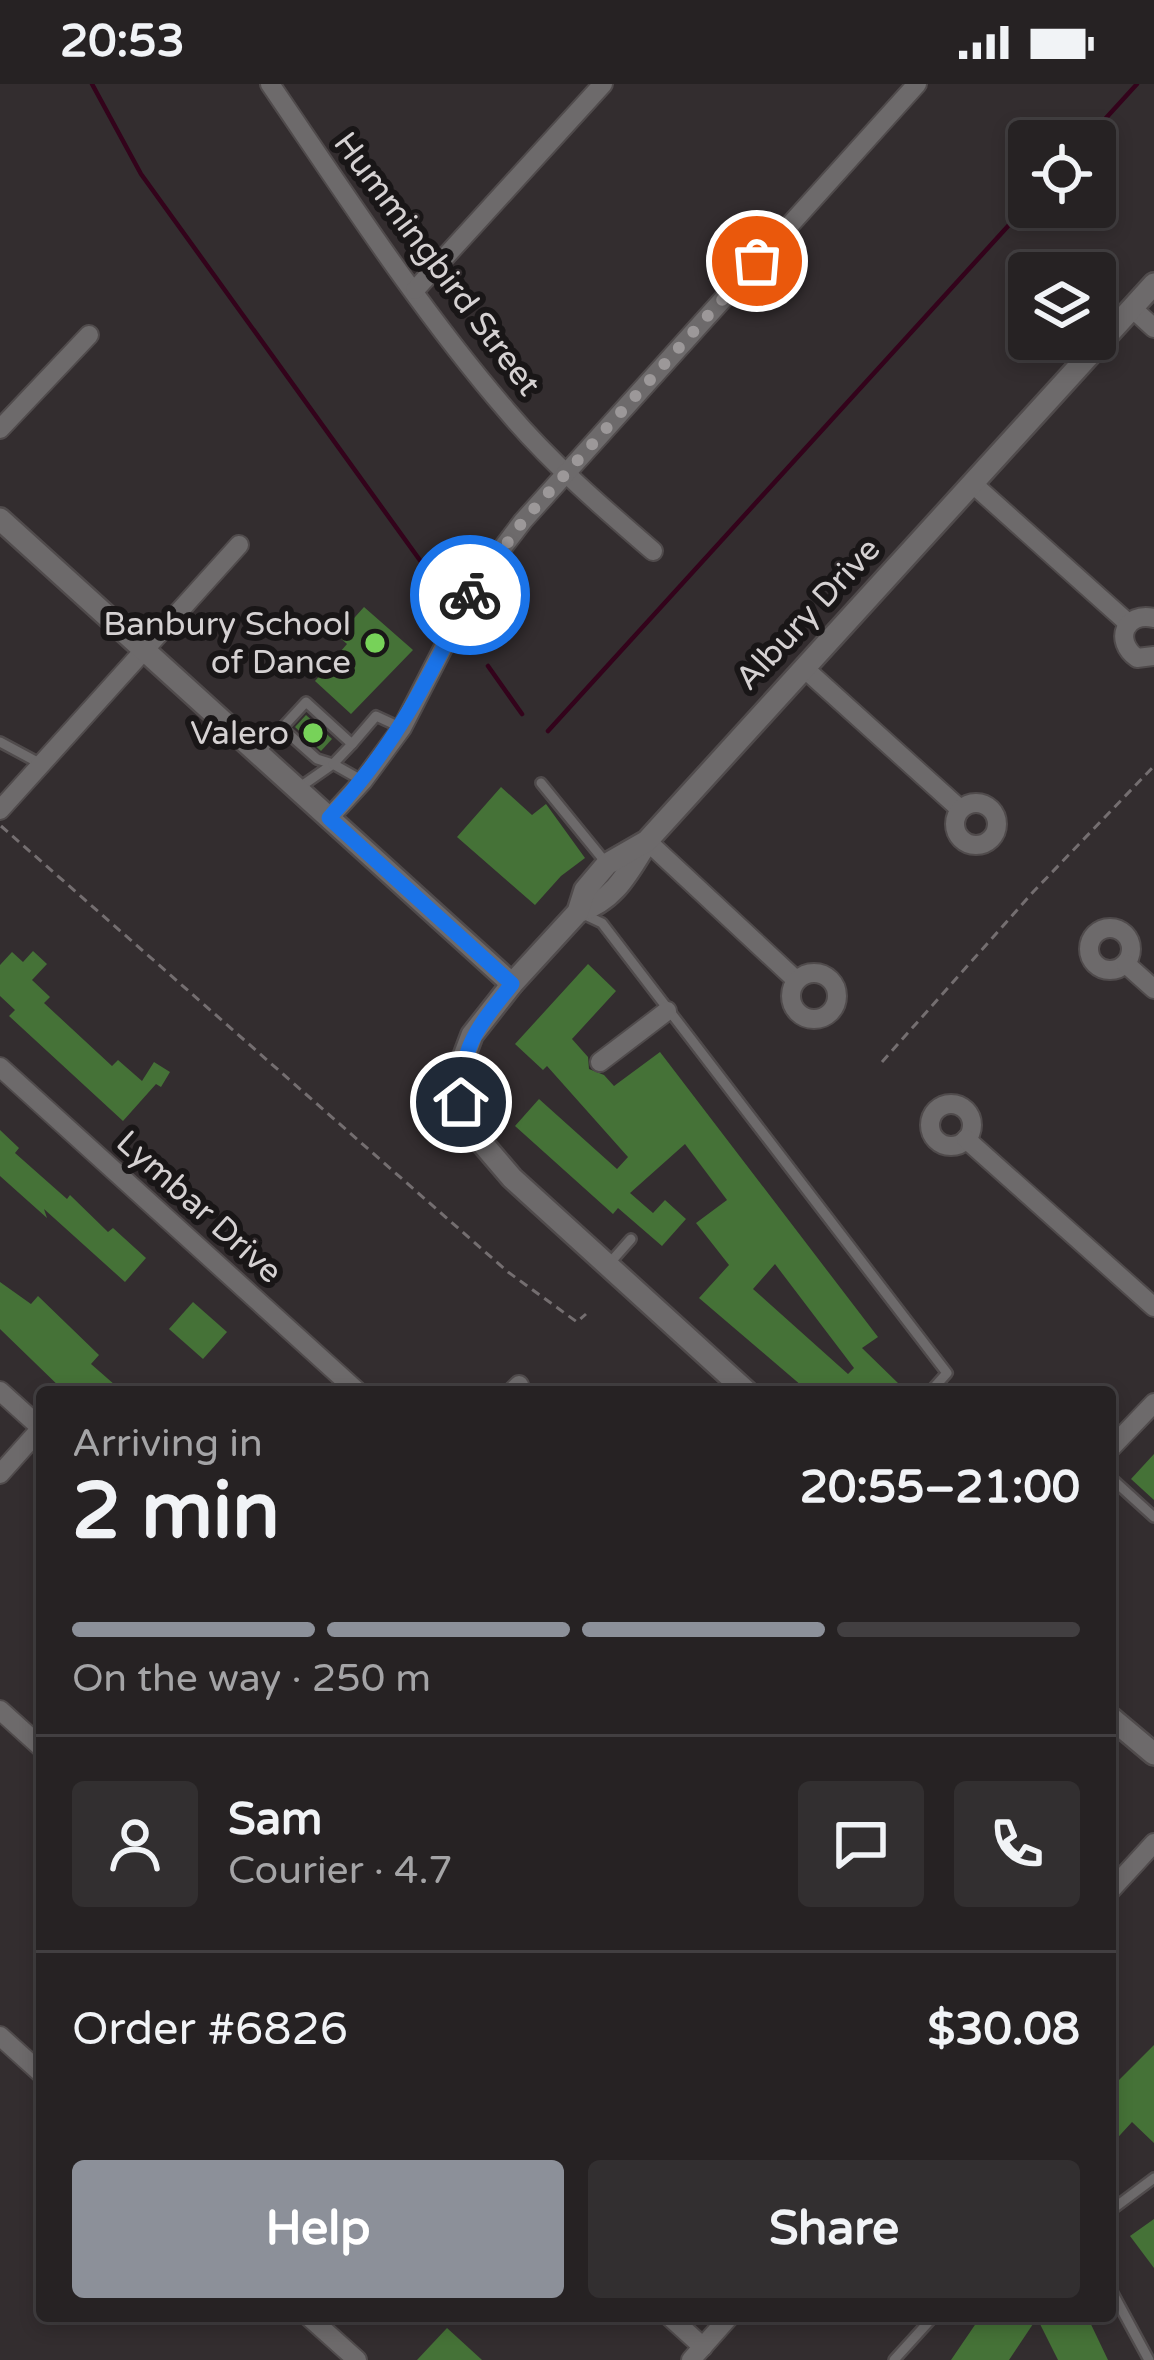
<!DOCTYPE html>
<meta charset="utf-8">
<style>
body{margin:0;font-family:"Varela Round",sans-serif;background:#322f30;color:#f1f3f6;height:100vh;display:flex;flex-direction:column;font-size:45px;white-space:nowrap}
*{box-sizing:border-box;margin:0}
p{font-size:39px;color:#a4a4a6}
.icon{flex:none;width:66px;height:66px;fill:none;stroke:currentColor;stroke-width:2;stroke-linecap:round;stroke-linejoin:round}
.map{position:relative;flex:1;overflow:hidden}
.panel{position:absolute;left:36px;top:1302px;width:1080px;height:936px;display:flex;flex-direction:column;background:#262223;border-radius:12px;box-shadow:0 6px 18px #0003,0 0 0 3px #423f41}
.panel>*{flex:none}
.controls{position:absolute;left:1008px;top:36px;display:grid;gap:24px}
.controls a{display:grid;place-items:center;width:108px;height:108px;border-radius:12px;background:#262223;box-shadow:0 6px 18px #0003,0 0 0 3px #423f41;font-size:60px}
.pin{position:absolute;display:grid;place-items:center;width:102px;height:102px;color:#fff;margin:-51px;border:6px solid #fff;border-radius:50%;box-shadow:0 3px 12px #0007}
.courier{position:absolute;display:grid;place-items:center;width:120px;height:120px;margin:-60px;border:9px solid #1a73e8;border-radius:50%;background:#fff;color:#222;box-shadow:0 3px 15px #0007}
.headline em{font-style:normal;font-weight:700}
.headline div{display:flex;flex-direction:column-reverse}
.headline{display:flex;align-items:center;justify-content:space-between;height:204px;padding:0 36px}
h1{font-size:78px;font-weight:700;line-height:90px}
.bar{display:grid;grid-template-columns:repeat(4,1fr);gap:18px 12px;align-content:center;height:144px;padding:0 36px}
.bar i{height:15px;border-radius:9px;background:#423f41}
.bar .selected{background:#8c9099}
.bar p{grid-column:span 4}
.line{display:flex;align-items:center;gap:30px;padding:0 36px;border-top:3px solid #423f41}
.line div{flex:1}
.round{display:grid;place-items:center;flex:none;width:126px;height:126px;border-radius:12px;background:#322f30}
.action{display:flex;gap:24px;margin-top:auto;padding:24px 36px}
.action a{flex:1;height:138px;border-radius:12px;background:#8c9099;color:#fff;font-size:48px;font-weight:700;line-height:138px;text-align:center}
.action a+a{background:#322f30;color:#f1f3f6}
.status{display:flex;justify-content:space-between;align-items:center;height:84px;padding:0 60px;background:#262223;direction:ltr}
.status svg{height:33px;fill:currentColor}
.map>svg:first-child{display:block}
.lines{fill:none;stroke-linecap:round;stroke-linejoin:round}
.stream{stroke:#33031b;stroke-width:4.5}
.building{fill:#457237;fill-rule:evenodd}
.service-casing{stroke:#504b4c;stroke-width:14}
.minor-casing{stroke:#504b4c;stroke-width:22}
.tertiary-casing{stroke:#504b4c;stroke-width:26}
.path{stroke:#746e70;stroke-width:3;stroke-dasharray:9 6;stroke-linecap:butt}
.service{stroke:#6d6a6b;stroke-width:9}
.minor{stroke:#6d6a6b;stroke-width:18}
.tertiary{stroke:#6d6a6b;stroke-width:21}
.done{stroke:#9c9899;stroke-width:12;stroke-dasharray:0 21.6}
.route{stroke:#1a73e8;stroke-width:15}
.poi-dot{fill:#77d259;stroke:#191617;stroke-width:4.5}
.labels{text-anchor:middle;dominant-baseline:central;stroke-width:12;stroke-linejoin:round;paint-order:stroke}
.street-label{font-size:33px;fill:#d5d1d2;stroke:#191617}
.poi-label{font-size:33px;fill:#d5d1d2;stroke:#191617;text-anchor:end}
</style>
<div class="status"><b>20:53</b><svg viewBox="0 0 49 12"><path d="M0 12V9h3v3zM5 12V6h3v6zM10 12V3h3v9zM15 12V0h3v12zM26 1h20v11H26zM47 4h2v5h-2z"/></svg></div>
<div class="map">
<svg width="1154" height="2276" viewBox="0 0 1154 2276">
<rect width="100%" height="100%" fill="#332d2f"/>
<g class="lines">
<g class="stream">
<path d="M92,0L141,90L427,486"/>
<path d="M1085,57L1137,0"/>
<path d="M488,582L522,630"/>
<path d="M548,647L1029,119"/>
</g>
</g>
<g class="building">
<path d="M364,523L413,566L351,630L315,597L347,560L338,552Z"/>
<path d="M306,631L332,655L321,667L295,643Z"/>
<path d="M501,703L532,731L546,720L585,774L561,792L535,821L457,753Z"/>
<path d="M33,867L47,880L32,896L50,913L44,919L112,982L118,976L142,997L154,978L170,988L161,1003L156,1000L123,1037L9,932L15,926L0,912V881L12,868L23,878Z"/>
<path d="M588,880L616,907L572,955L588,973L589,985L604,991L614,1002L660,968L878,1253L862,1264L900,1301L893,1308H809L699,1214L729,1181L696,1139L727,1116L685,1060L630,1109L653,1129L665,1116L686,1135L662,1162L618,1124L613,1130L515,1042L539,1015L617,1085L628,1073L547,982L543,986L515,960ZM775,1180L854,1284L848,1290L753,1205Z"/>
<path d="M0,1046L19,1064L15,1069L67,1115L70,1111L108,1148L113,1144L146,1174L125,1198L44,1125L47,1134L0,1092Z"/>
<path d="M0,1198L31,1220L38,1212L99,1271L91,1280L123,1308H65L0,1245Z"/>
<path d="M193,1218L227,1248L203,1275L169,1245Z"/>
<path d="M1154,1370V1416L1131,1395Z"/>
<path d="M1154,1961V2059L1132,2038L1110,2062V2005Z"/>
<path d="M1154,2135V2184L1130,2152Z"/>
<path d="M981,2232H1087L1108,2276H1058L1037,2234L1009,2276H951Z"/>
<path d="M447,2244L482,2276H417Z"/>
</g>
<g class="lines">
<defs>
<g id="service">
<path d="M282,644L317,675L333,680L300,703"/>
<path d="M0,658L41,680"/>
<path d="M352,660L333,680L363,697"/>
<path d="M259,669L306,618L352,660L376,632L402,644"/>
<path d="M541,699L607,780"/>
<path d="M583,830L602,839L947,1289L930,1308"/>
<path d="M608,1181L631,1155"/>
<path d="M1110,1393L1154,1433"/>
<path d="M1110,2127L1154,2094"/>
<path d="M1110,2204L1149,2276"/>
<path d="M894,2276L934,2232"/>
</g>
<g id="minor">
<path d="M270,0C345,110 420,226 507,327C551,379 602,423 653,467"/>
<path d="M415,206L603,0"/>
<path d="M1132,224L1154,244"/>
<path d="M0,345L89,251"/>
<path d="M973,400L1128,539"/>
<path d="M1154,534C1125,527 1113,557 1137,574L1154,572"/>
<path d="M804,584L960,725"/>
<circle cx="976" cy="740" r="21"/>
<path d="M0,726L239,461"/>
<path d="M329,734L363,697L402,644L478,496L523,437L917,0"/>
<path d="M647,757L796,896"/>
<circle cx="1110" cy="865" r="21"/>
<path d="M1126,880L1154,905"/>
<circle cx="814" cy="912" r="23"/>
<path d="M600,978L667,927"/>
<path d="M0,983L358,1308"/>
<circle cx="951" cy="1041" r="21"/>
<path d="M966,1055L1154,1223"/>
<path d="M0,1307L42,1345"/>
<path d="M512,1308L519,1301"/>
<path d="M1110,1365L1154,1319"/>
<path d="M0,1390L41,1344"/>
<path d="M0,1626L42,1664"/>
<path d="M1110,1807L1154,1759"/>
<path d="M0,1952L42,1990"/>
<path d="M308,2232L357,2276"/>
<path d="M669,2232L703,2263"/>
<path d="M691,2276L730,2232"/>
</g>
<g id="tertiary">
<path d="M0,435L512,900"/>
<path d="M578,828C614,817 628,789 647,758"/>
<path d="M747,1308L512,1094L477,1053L461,1018L460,983L472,951L512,900L578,828L585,806L607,780L647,757L1154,200"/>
<path d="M1110,1633L1154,1670"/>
</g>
</defs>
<use href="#service" class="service-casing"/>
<use href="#minor" class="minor-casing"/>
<use href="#tertiary" class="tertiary-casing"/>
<g class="path">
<path d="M1,742L508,1188L577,1238L586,1230"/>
<path d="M882,978L1034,807L1154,682"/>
</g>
<use href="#service" class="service"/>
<use href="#minor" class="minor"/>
<use href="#tertiary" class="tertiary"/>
</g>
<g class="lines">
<path class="done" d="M470,511L523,437L757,177"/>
<path class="route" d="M461,1018C460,961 479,942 512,900L329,734C396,661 427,598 470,511"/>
</g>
<g class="poi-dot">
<circle cx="375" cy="559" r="12"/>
<circle cx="313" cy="649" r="12"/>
</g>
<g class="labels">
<g class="street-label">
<text transform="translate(437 180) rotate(53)">Hummingbird Street</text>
<text transform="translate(808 530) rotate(-47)">Albury Drive</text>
<text transform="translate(199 1123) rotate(42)">Lymbar Drive</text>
</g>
<g class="poi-label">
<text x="351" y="540">Banbury School<tspan x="351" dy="38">of Dance</tspan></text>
<text x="289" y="649">Valero</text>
</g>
</g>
</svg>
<div class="controls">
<a><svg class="icon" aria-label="locate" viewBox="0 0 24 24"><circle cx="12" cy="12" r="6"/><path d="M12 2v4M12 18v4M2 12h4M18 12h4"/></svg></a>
<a><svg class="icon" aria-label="layers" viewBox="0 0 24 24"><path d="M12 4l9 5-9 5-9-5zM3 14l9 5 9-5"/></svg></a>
</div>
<div class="pin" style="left:757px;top:177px;background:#ea580c"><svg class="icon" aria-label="bag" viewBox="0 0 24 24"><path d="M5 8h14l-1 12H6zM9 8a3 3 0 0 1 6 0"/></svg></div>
<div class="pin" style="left:461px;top:1018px;background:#1f2937"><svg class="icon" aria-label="home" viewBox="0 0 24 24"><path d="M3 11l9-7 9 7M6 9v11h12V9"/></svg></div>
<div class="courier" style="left:470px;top:511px"><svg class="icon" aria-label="bike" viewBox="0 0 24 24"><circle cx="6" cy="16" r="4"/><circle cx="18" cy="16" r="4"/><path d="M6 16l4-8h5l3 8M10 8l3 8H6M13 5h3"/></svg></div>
<section class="panel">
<div class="headline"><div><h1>2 min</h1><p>Arriving in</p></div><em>20:55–21:00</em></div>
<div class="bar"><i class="selected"></i><i class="selected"></i><i class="selected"></i><i></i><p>On the way · 250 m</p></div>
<div class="line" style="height:216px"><a class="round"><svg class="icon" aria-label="person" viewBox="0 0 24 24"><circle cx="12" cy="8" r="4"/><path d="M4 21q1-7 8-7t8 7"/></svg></a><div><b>Sam</b><p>Courier · 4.7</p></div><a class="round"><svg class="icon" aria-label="chat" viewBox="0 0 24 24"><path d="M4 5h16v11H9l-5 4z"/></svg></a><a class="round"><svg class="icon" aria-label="phone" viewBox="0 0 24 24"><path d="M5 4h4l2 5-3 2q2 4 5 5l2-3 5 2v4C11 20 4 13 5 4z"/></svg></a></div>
<div class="line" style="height:156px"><div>Order #6826</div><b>$30.08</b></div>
<div class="action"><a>Help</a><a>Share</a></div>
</section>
</div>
